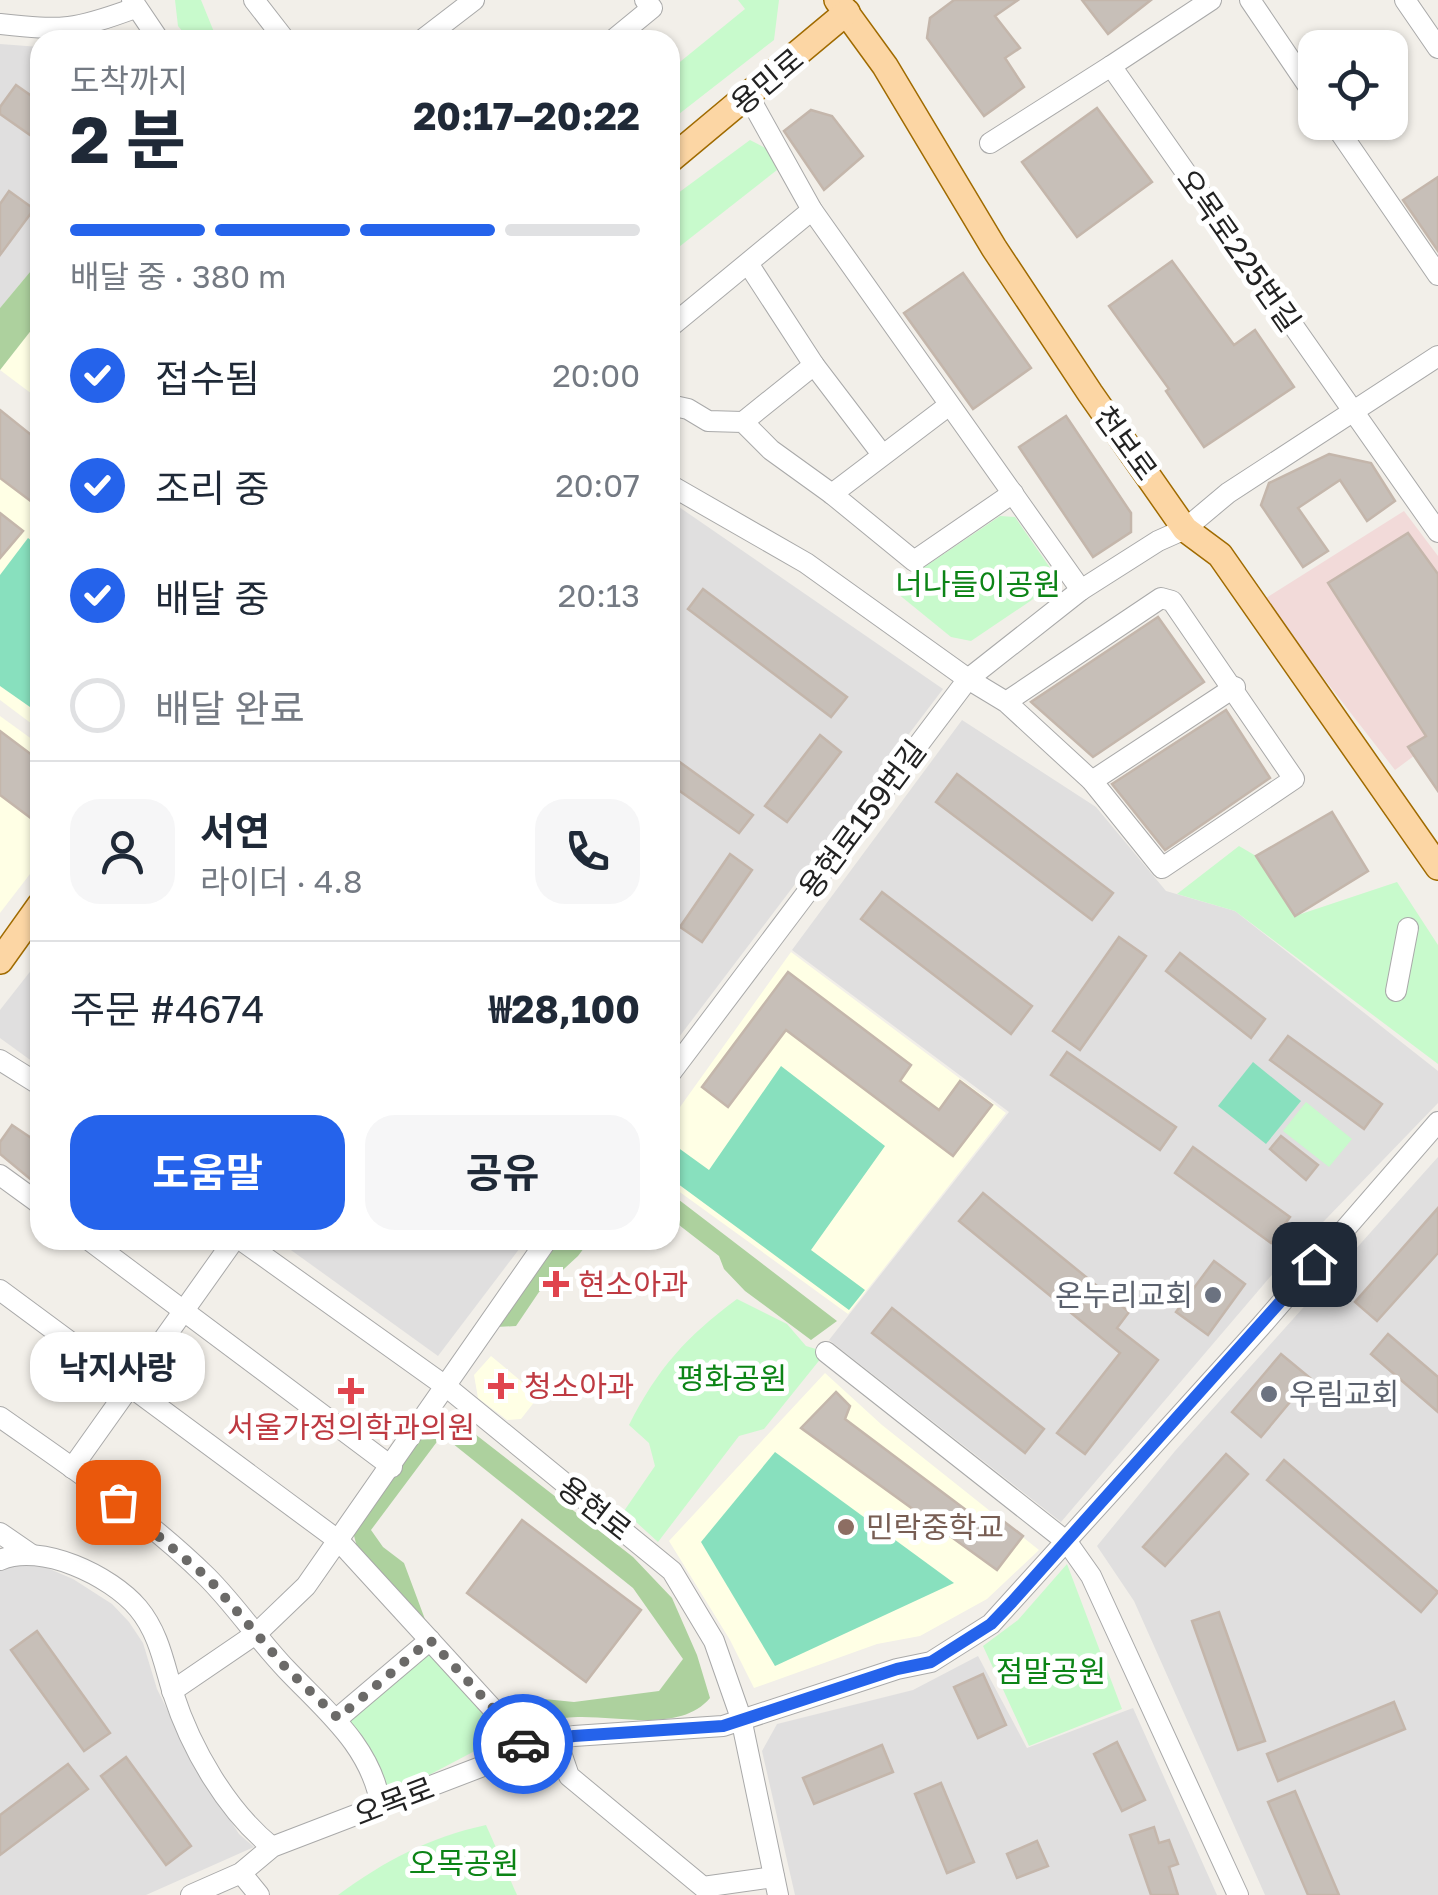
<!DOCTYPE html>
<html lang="ko">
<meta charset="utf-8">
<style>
body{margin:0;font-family:"Golos Text","Noto Sans KR",sans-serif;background:#f6f6f7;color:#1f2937;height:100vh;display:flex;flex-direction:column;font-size:38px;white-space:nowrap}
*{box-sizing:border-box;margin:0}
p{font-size:32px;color:#747a83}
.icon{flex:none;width:55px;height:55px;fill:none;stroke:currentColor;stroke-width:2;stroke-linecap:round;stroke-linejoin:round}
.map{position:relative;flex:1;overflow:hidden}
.panel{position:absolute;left:30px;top:30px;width:650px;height:1220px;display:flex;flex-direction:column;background:#fff;border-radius:30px;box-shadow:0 2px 8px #0004}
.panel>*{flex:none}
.fabs{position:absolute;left:1298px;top:30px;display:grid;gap:20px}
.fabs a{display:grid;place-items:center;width:110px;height:110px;border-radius:20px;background:#fff;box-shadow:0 2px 8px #0004;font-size:50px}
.pin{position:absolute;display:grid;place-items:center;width:85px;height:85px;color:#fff;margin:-42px;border-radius:20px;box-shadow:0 5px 15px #0006}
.courier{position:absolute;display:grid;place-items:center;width:100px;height:100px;margin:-50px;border:8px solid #2563eb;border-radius:50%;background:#fff;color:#222;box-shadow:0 2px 12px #0007}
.bubble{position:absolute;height:70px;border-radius:30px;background:#fff;box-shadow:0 2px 8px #0004;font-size:32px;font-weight:700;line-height:70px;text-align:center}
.summary em{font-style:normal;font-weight:700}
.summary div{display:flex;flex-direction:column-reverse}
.summary{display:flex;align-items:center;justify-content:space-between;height:170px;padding:0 40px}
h1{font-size:65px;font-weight:700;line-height:75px}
.bar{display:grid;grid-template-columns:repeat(4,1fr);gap:15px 10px;align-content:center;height:120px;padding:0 40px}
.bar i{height:12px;border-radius:8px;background:#e0e1e3}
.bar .selected{background:#2563eb}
.bar p{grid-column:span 4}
.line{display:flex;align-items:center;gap:25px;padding:0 40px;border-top:2px solid #e0e1e3}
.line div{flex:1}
.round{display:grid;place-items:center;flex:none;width:105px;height:105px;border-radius:30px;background:#f6f6f7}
ol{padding:0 40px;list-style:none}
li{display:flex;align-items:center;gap:30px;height:110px}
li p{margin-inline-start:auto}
li .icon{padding:10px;border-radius:50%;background:#2563eb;color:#fff;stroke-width:4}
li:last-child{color:#747a83}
li i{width:55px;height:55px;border:5px solid #e0e1e3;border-radius:50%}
.cta{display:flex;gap:20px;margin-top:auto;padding:20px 40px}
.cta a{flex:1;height:115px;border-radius:30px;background:#2563eb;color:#fff;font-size:40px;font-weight:700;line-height:115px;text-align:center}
.cta a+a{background:#f6f6f7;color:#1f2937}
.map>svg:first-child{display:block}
.residential{fill:#e0dfdf}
.commercial{fill:#f2dad9}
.education{fill:#ffffe5}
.forest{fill:#add19e}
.park{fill:#c8facc}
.pitch{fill:#88e0be}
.building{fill:#c7bfb8;stroke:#c4b6ab;stroke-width:2.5}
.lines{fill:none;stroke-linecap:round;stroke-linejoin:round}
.minor-casing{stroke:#a9a9a9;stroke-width:22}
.major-casing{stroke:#a06b00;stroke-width:28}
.minor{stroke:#fff;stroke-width:20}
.major{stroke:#fcd6a4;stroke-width:25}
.done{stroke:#6b6a68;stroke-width:10;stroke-dasharray:0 18}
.route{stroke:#2563eb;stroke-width:12}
.health-dot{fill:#e0444e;stroke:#fff;stroke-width:4}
.worship-dot{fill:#6b7280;stroke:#fff;stroke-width:4}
.education-dot{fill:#8d6e63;stroke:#fff;stroke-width:4}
.labels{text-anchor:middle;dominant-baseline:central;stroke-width:10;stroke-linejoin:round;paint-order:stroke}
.street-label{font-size:30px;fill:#222;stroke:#fff}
.park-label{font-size:30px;fill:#0c8416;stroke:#fff}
.health-label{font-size:30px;fill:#be3a42;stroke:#fff;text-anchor:start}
.worship-label{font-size:30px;fill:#5b616d;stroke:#fff;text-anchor:end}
.education-label{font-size:30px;fill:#785e54;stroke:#fff;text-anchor:start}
</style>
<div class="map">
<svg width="1438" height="1895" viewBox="0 0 1438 1895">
<rect width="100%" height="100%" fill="#f2efe9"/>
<g class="residential">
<path d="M0,44L40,47V260L0,308Z"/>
<path d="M670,507H679L943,689L670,1049Z"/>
<path d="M962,720L1096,807L1166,891L1235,911L1438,1071V1103L1270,1277L1061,1522L829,1340L1009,1112L792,950Z"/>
<path d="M40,959V1067L0,1038V1010Z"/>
<path d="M1438,1157V1895H1265L1134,1601L1097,1546L1175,1451Z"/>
<path d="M277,1240H526L438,1356Z"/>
<path d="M11,1564L45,1567L73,1579L112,1604L129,1622L143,1643L157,1689L194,1764L239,1834L254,1847L146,1895H0V1570Z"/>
<path d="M978,1656L1027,1748L1133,1708L1217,1895H795L762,1751L777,1724L913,1690Z"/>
</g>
<path class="commercial" d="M1404,511L1438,556V738L1395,770L1263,600Z"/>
<g class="education">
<path d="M40,318V400L0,370Z"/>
<path d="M0,410L40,442V730L0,700Z"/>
<path d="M0,716L40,745V861L0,913Z"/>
<path d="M791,952L1006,1113L848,1314L670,1185V1121Z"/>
<path d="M491,1356L539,1396L521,1419L507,1420L478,1398L474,1375Z"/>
<path d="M825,1373L882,1425L1039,1550L987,1599L920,1636L877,1644L754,1688L730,1640L669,1541Z"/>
</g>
<g class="forest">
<path d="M40,260V319L0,370V308Z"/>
<path d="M670,1193L837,1321L811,1340L745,1291L724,1269L719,1256L670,1218Z"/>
<path d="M554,1240H590L578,1256L539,1292L516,1326L496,1327Z"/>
<path d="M448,1413L633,1557L672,1598L697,1655L710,1698C678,1736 608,1712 565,1718C553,1720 540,1725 527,1729L534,1698L574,1702L659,1691L683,1659L633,1588L442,1435L371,1530L383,1547L404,1563L426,1622L358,1551L352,1528L433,1418Z"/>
</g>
<g class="park">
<path d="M175,0H201L214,32L222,40H190L178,26Z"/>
<path d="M738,0H779L774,40L670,121V70L745,9Z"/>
<path d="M750,140L769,150L777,170L670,254V199Z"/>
<path d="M1000,516L1015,517L1053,572L1051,587L971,641L951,637L892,589Z"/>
<path d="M1239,846L1256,856L1295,916L1397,882L1438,945V1064L1235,911L1177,894Z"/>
<path d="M1306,1102L1352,1139L1329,1167L1283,1131Z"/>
<path d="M737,1299L787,1324L806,1346L826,1352L764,1429L739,1436L658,1542L624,1511L655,1466L649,1443L629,1425C658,1368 686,1337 737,1299Z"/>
<path d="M1067,1564L1122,1709L1029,1746L983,1646L1018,1620Z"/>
<path d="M428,1651L493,1726L490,1743L389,1796L349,1721Z"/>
<path d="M486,1825L517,1895H338C384,1861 430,1837 486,1825Z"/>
</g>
<g class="pitch">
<path d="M28,538L40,547V714L0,686V575Z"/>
<path d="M1253,1062L1301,1101L1266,1144L1218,1106Z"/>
<path d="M781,1066L885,1146L811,1250L865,1290L849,1310L670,1178L673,1144L709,1170Z"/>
<path d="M775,1452L954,1583L775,1666L701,1542Z"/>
</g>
<g class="building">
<path d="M954,0H1018L995,16L1020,48L1005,58L1024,87L984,116L927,38L930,18Z"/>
<path d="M1082,0H1151L1108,34Z"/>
<path d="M16,85L40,102V142L0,114V107Z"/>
<path d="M1097,108L1152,182L1077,237L1022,162Z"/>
<path d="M811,110L832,116L863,156L824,190L784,131Z"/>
<path d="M1438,177V251L1403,200Z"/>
<path d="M9,191L34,209L0,255V204Z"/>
<path d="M1172,261L1234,345L1255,330L1294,387L1204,447L1166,391L1169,389L1109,306Z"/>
<path d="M963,273L1031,368L973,409L904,313Z"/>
<path d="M0,410L40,442V508L0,478Z"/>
<path d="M1066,416L1131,513V532L1093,557L1019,447Z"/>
<path d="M1329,454L1371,463L1395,501L1367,521L1340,480L1298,508L1328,551L1303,567L1261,505L1269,483Z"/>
<path d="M0,513L23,531L0,558Z"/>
<path d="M1408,533L1438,574V791L1408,747L1426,736L1328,583Z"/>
<path d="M703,589L847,697L831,717L688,609Z"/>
<path d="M1158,617L1204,682L1093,757L1031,702Z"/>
<path d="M1226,710L1270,778L1165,850L1112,784Z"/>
<path d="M0,731L40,761V825L0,795Z"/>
<path d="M820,735L841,752L787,822L765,806Z"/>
<path d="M670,755L753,815L739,833L670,784Z"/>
<path d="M957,774L1113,893L1092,920L936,802Z"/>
<path d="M1332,812L1368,871L1295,916L1256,856Z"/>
<path d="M730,854L752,870L702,942L680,927Z"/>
<path d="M882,892L1032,1006L1011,1034L861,919Z"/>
<path d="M1119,937L1146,956L1080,1050L1053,1031Z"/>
<path d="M1180,953L1265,1019L1251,1038L1166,971Z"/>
<path d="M788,972L911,1065L900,1081L939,1110L960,1081L992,1105L953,1156L786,1030L728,1107L702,1087Z"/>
<path d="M1288,1036L1382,1104L1364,1129L1270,1060Z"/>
<path d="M1067,1052L1176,1127L1160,1150L1051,1075Z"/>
<path d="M12,1125L40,1144V1187L0,1154V1142Z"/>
<path d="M1281,1136L1318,1165L1306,1180L1270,1149Z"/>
<path d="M1193,1147L1290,1217L1271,1243L1175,1173Z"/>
<path d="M983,1193L1129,1312L1117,1328L1158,1360L1085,1454L1057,1433L1120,1353L959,1221Z"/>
<path d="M1438,1208V1253L1377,1321L1355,1302Z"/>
<path d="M1214,1261L1245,1284L1208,1335L1176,1312Z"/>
<path d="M892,1308L1044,1429L1025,1453L872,1333Z"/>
<path d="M1388,1334L1438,1377V1412L1371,1354Z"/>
<path d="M1281,1354L1310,1378L1261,1437L1232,1412Z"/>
<path d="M836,1392L850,1406L845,1419L990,1528L998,1517L1023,1536L997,1570L801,1428Z"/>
<path d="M1226,1454L1248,1474L1165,1566L1143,1547Z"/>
<path d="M1284,1460L1438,1592L1421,1612L1267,1480Z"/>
<path d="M522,1520L641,1610L586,1682L467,1593Z"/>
<path d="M1219,1612L1265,1741L1238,1750L1192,1621Z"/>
<path d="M37,1631L110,1733L84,1751L11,1650Z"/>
<path d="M983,1674L1006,1725L978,1738L954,1687Z"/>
<path d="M1394,1702L1405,1729L1278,1781L1267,1754Z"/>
<path d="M1117,1742L1145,1800L1122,1811L1094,1754Z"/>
<path d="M882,1745L893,1772L814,1804L803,1778Z"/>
<path d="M126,1757L191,1846L166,1865L101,1776Z"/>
<path d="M68,1764L88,1789L0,1855V1815Z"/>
<path d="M941,1783L974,1862L947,1873L915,1794Z"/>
<path d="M1295,1791L1339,1895H1308L1268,1802Z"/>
<path d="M1154,1827L1159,1843L1169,1840L1178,1864L1169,1867L1178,1895H1151L1130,1835Z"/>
<path d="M1037,1841L1048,1866L1017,1878L1007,1854Z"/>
</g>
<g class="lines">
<defs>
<g id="minor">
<path d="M132,0L159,40"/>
<path d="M254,0L285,40"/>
<path d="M1211,0L1111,66L1438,532"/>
<path d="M1250,0L1315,96"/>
<path d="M1405,0L1438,48"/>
<path d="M0,24C63,31 75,30 135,8"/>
<path d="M422,40L474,0"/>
<path d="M613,40L652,8L645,0"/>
<path d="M749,97L812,210L1081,590"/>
<path d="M1333,122L1438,275"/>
<path d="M990,143L1111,66"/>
<path d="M749,265L814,365L881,453"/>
<path d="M670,327L812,210"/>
<path d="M670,405L688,409L708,421L743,422L771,450L832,494L914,561L1013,493"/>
<path d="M743,422L814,365"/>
<path d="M670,485L806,563L968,679L1006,702L1092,781L1162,868L1294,779L1172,601L1161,598L1006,702"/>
<path d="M832,494L948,406"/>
<path d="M1092,781L1235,687"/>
<path d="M1396,991L1408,928"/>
<path d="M0,1060L40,1085"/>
<path d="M670,1074L968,679L1081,590L1158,541L1185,529L1228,493L1438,356"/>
<path d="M0,1175L40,1204"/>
<path d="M89,1240L392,1467"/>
<path d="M241,1240L448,1388L672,1571L714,1641L741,1718L778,1895"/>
<path d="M0,1290L339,1541L513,1731L516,1745"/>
<path d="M826,1352L1067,1542L1091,1576L1238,1895"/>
<path d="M0,1417C71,1467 145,1516 207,1577C236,1606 259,1641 287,1670C326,1711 372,1747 381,1807"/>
<path d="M72,1468L234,1240"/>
<path d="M0,1533L32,1555"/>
<path d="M0,1560C41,1542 111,1576 138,1608C159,1633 164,1664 173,1693C191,1749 227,1811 272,1847"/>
<path d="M172,1691L257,1633L306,1586L547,1240"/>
<path d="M338,1718L430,1640"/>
<path d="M557,1741L569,1776L703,1887L774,1877"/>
<path d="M241,1873L259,1895"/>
<path d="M191,1895L241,1873L272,1847L504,1758L516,1745L574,1736L723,1726L897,1669L931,1662L991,1624L1261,1326L1438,1122"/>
</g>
<g id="major">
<path d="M837,0L885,66L994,248L1090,393L1185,529L1220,555L1438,867"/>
<path d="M670,160L847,12"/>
<path d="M0,961L40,905"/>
</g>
</defs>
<use href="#minor" class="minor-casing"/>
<use href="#major" class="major-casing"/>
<use href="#minor" class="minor"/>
<use href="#major" class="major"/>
</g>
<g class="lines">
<path class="done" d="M118,1502L209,1579L286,1668L338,1718L430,1640L514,1731L516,1745L523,1744"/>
<path class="route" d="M523,1744L574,1736L723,1726L897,1669L931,1662L991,1624L1012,1602L1314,1264"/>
</g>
<g class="health-dot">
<path d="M551 1269h10v10h10v10h-10v10h-10v-10h-10v-10h10z"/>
<path d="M496 1371h10v10h10v10h-10v10h-10v-10h-10v-10h10z"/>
<path d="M346 1376h10v10h10v10h-10v10h-10v-10h-10v-10h10z"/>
</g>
<g class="worship-dot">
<circle cx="1213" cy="1295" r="10"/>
<circle cx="1269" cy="1394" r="10"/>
</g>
<circle class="education-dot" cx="846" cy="1527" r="10"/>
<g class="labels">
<g class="street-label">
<text transform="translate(767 81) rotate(-40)">용민로</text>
<text transform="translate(1239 250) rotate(55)">오목로225번길</text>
<text transform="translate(1126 443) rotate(54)">천보로</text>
<text transform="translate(862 819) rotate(-53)">용현로159번길</text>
<text transform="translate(595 1508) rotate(38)">용현로</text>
<text transform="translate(394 1801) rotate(-21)">오목로</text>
</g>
<g class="park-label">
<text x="978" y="584">너나들이공원</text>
<text x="732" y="1378">평화공원</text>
<text x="1051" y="1671">점말공원</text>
<text x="464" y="1863">오목공원</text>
</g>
<g class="health-label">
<text x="578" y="1284">현소아과</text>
<text x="524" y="1386">청소아과</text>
<text x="351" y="1427" text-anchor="middle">서울가정의학과의원</text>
</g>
<g class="worship-label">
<text x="1193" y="1295">온누리교회</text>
<text x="1289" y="1394" text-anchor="start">우림교회</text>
</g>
<g class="education-label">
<text x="866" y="1527">민락중학교</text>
</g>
</g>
</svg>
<div class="fabs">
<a><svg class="icon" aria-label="locate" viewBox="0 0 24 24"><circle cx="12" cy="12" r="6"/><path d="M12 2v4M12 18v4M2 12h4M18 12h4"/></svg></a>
</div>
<div class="pin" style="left:118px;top:1502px;background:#ea580c"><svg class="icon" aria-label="bag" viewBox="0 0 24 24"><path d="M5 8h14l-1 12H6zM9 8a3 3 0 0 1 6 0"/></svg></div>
<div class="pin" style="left:1314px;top:1264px;background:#1f2937"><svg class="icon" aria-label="home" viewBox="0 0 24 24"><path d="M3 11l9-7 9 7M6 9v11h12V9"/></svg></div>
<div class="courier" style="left:523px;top:1744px"><svg class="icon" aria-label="car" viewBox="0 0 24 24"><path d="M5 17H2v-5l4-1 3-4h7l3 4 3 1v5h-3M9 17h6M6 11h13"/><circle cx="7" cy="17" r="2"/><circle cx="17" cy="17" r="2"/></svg></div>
<div class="bubble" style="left:30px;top:1332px;width:175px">낙지사랑</div>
<section class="panel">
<div class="summary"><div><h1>2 분</h1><p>도착까지</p></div><em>20:17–20:22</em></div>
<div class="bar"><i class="selected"></i><i class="selected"></i><i class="selected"></i><i></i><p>배달 중 · 380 m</p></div>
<ol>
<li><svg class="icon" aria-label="check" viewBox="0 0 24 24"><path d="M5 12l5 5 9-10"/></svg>접수됨<p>20:00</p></li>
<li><svg class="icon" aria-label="check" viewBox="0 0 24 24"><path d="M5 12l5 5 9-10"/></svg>조리 중<p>20:07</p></li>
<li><svg class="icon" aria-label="check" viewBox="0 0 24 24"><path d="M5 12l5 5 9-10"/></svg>배달 중<p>20:13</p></li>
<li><i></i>배달 완료</li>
</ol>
<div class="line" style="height:180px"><a class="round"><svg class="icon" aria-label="person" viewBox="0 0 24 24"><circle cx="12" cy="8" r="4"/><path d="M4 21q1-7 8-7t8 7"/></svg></a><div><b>서연</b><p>라이더 · 4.8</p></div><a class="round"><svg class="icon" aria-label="phone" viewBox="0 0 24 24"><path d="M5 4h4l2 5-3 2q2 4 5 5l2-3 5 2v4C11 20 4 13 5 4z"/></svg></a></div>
<div class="line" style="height:130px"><div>주문 #4674</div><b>₩28,100</b></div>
<div class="cta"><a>도움말</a><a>공유</a></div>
</section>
</div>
